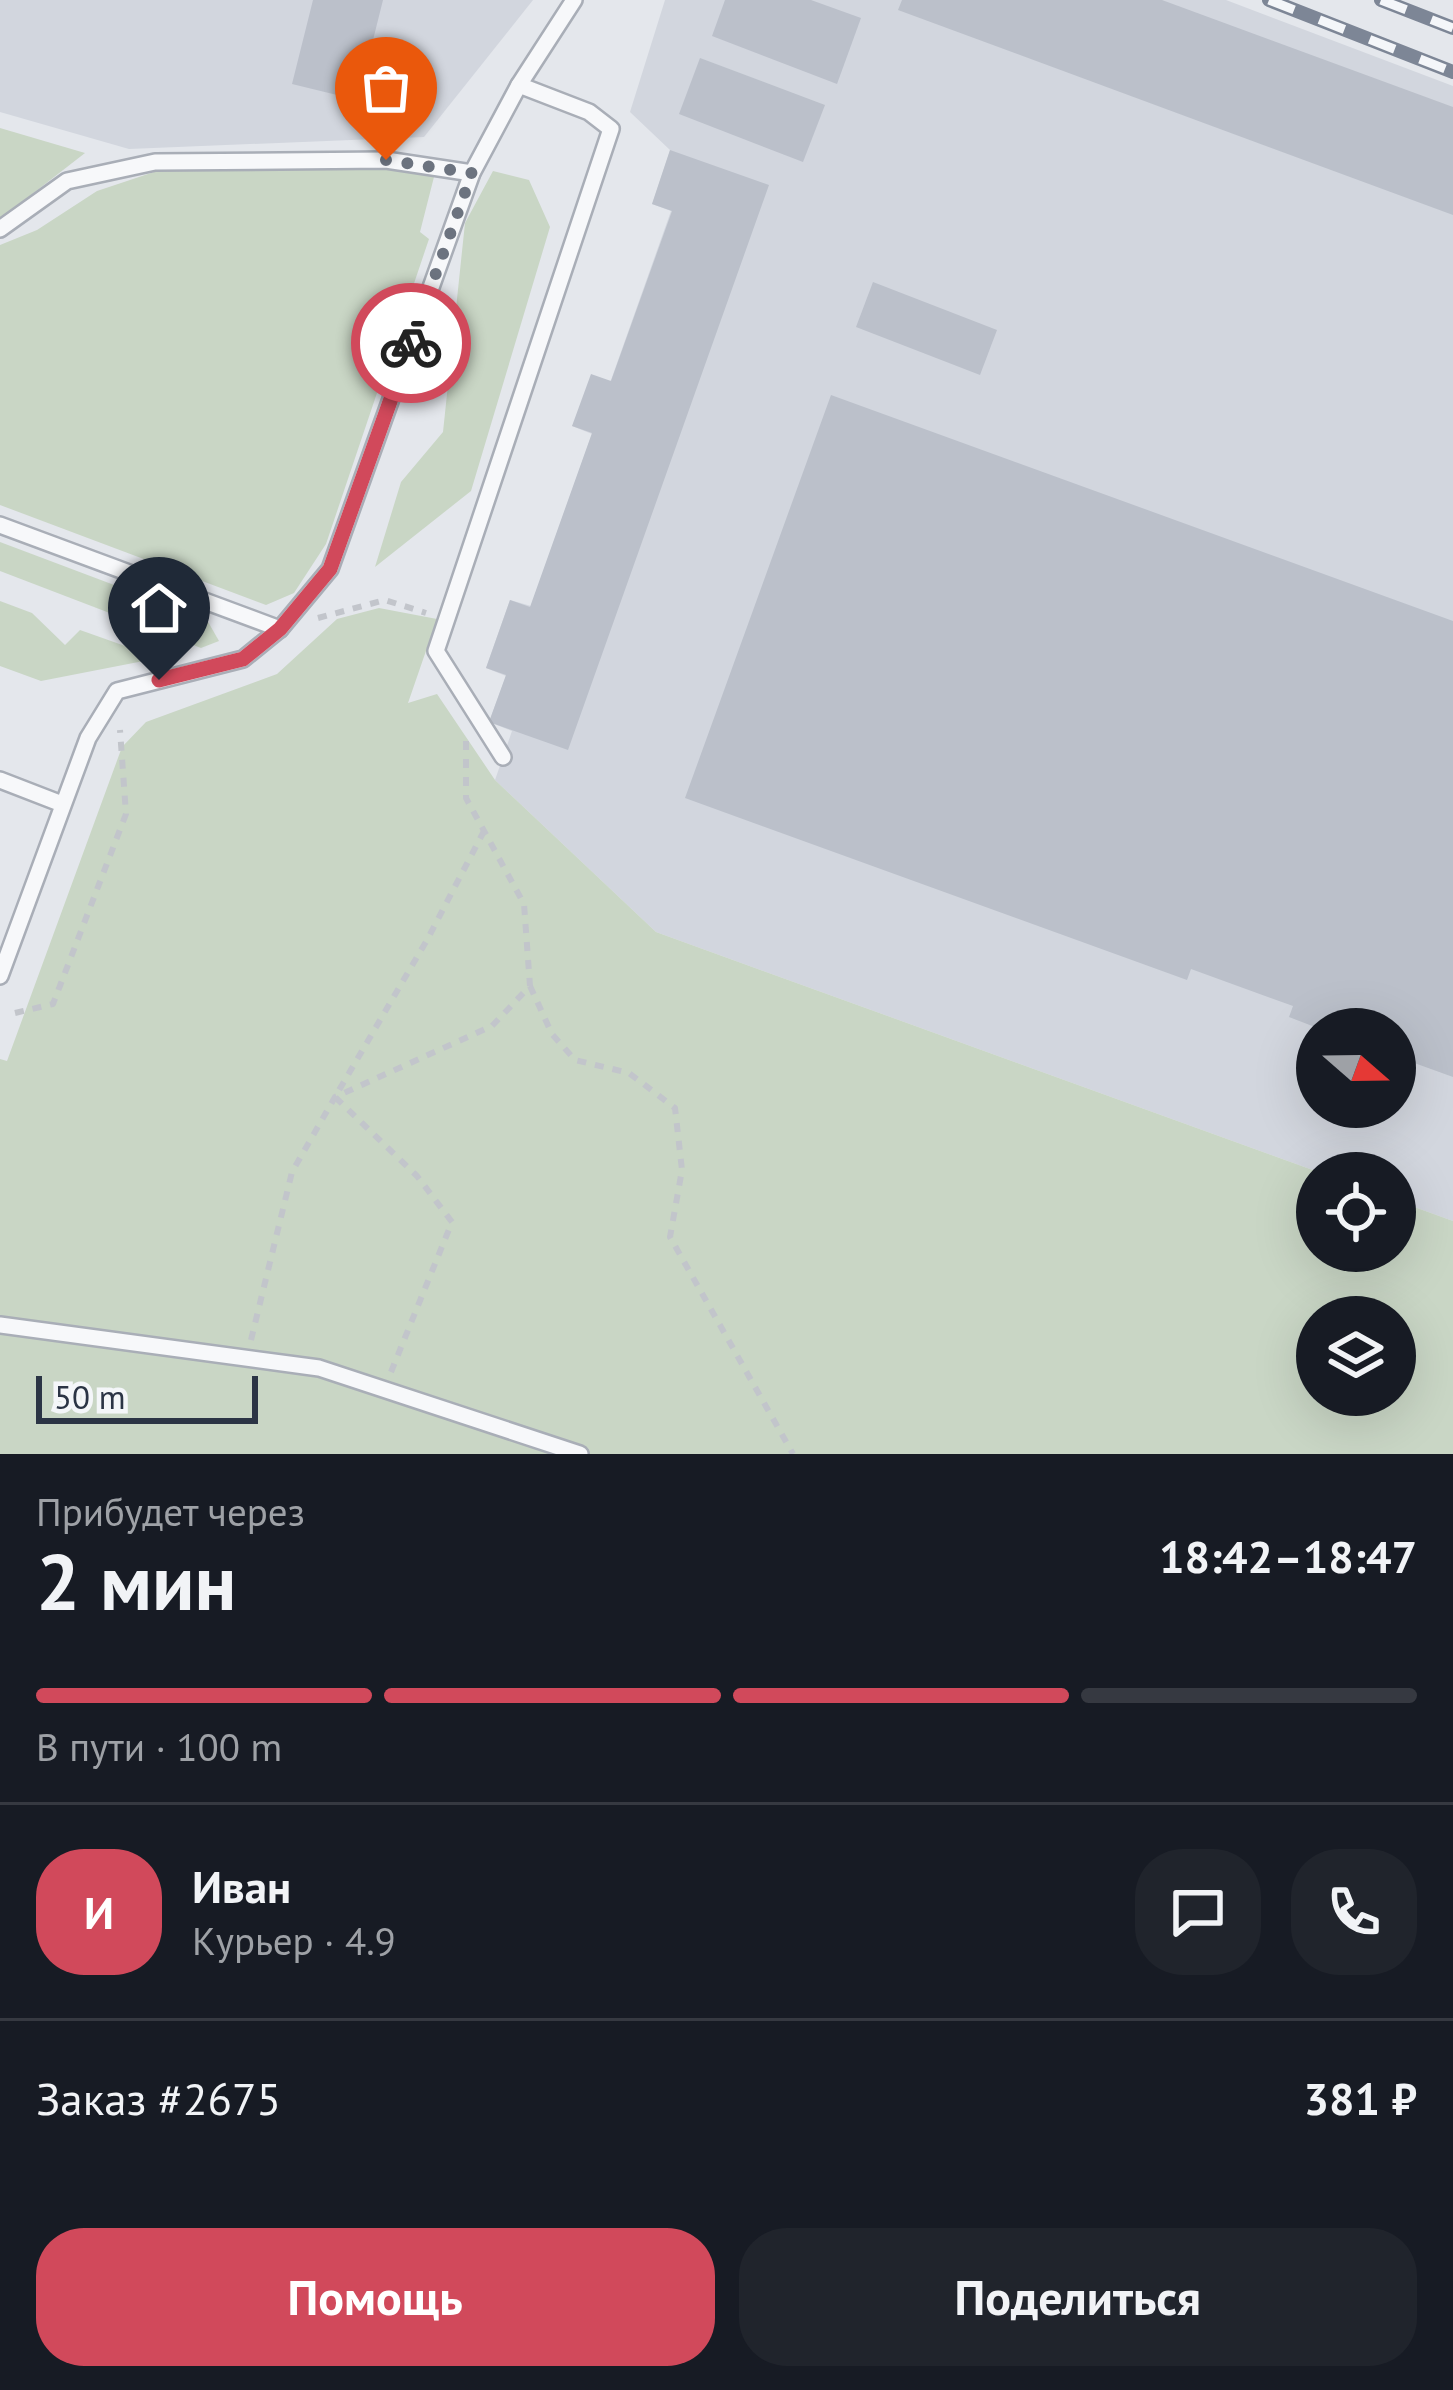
<!DOCTYPE html>
<html lang="ru">
<meta charset="utf-8">
<style>
body{margin:0;font-family:"PT Sans",sans-serif;background:#20242c;color:#f1f3f6;height:100vh;display:flex;flex-direction:column;font-size:45px;white-space:nowrap}
*{box-sizing:border-box;margin:0}
p{font-size:39px;color:#9ea1a6}
.icon{flex:none;width:66px;height:66px;fill:none;stroke:currentColor;stroke-width:2;stroke-linecap:round;stroke-linejoin:round}
.map{position:relative;height:1454px;overflow:hidden}
.details{display:flex;flex-direction:column;background:#171b24;flex:1}
.details>*{flex:none}
.needle{width:78px;rotate:110deg}
.fabs{position:absolute;left:1296px;top:1008px;display:grid;gap:24px}
.fabs a{display:grid;place-items:center;width:120px;height:120px;border-radius:50%;background:#171b24;box-shadow:0 12px 48px #0002;font-size:60px}
.scale{position:absolute;left:36px;bottom:30px;width:222px;box-sizing:border-box;padding-left:12px;border:6px solid #2b3445;border-top:0;font-size:33px;line-height:42px;white-space:nowrap;color:#2b3445;-webkit-text-stroke:9px #f4f6f9;paint-order:stroke}
.pin{position:absolute;display:grid;place-items:center;width:102px;height:102px;color:#fff;margin:-123px -51px;border-radius:50% 50% 50% 0;rotate:-45deg;box-shadow:0 0 12px #0007}
.pin .icon{rotate:45deg}
.courier{position:absolute;display:grid;place-items:center;width:120px;height:120px;margin:-60px;border:9px solid #d1495b;border-radius:50%;background:#fff;color:#222;box-shadow:0 3px 15px #0007}
.summary em{font-style:normal;font-weight:700}
.summary div{display:flex;flex-direction:column-reverse}
.summary{display:flex;align-items:center;justify-content:space-between;height:204px;padding:0 36px}
h1{font-size:78px;font-weight:700;line-height:90px}
.bar{display:grid;grid-template-columns:repeat(4,1fr);gap:18px 12px;align-content:center;height:144px;padding:0 36px}
.bar i{height:15px;border-radius:9px;background:#363941}
.bar .current{background:#d1495b}
.bar p{grid-column:span 4}
.line{display:flex;align-items:center;gap:30px;padding:0 36px;border-top:3px solid #363941}
.line div{flex:1}
.round{display:grid;place-items:center;flex:none;width:126px;height:126px;border-radius:48px;background:#20242c}
.button{display:flex;gap:24px;margin-top:auto;padding:24px 36px}
.button a{flex:1;height:138px;border-radius:48px;background:#d1495b;color:#fff;font-size:48px;font-weight:700;line-height:138px;text-align:center}
.button a+a{background:#20242c;color:#f1f3f6}
.map>svg:first-child{display:block}
.built{fill:#d2d6de;fill-rule:evenodd}
.green{fill:#c9d6c5;fill-rule:evenodd}
.building{fill:#bbc0ca}
.lines{fill:none;stroke-linecap:round;stroke-linejoin:round}
.service-casing{stroke:#a9aeb7;stroke-width:20}
.path{stroke:#c2c5cb;stroke-width:6;stroke-dasharray:9 9;stroke-linecap:butt}
.service{stroke:#f7f8fa;stroke-width:15}
.rail-casing{stroke:#7d8696;stroke-width:14}
.rail{stroke:#f4f6f9;stroke-width:9;stroke-dasharray:27;stroke-linecap:butt}
.done{stroke:#6c737f;stroke-width:12;stroke-dasharray:0 21.6}
.route{stroke:#d1495b;stroke-width:15}
</style>
<div class="map">
<svg width="1453" height="1454" viewBox="0 0 1453 1454">
<rect width="100%" height="100%" fill="#e4e7ec"/>
<g class="built">
<path d="M0,0H533L424,137L129,149L0,112Z"/>
<path d="M665,0H1226L1453,86V1221L1395,1200V1173H1321L656,932L495,780L512,731L489,722L506,676L486,668L510,600L531,606L592,434L572,426L611,380L671,211L652,204L670,150L630,112ZM1317,1029H1395V1107H1317Z"/>
</g>
<g class="green">
<path d="M0,128L85,153L0,219Z"/>
<path d="M386,167L435,173L420,232L429,239L326,544L294,593L266,605L0,505V245L37,230L97,191L157,171Z"/>
<path d="M493,171L529,180L550,227L471,491L375,567L401,482L443,432L465,223Z"/>
<path d="M0,542L207,620L219,641L201,648L0,571Z"/>
<path d="M0,601L32,613L65,645L80,630L159,658L41,681L0,666Z"/>
<path d="M379,608L437,619L408,703L437,694L495,780L656,932L1321,1173H1317V1251H1395V1200L1453,1221V1454H0V1059L7,1061L122,747L146,722L277,674L337,619ZM1317,1317H1395V1395H1317Z"/>
</g>
<g class="building">
<path d="M313,0H383L367,64L391,70L382,106L292,84Z"/>
<path d="M725,0H811L861,18L837,84L712,36Z"/>
<path d="M902,0H1162L1453,107V215L898,10Z"/>
<path d="M700,58L825,105L803,162L679,114Z"/>
<path d="M670,150L769,185L568,750L489,722L506,675L486,668L510,600L530,607L592,433L572,426L591,374L611,381L672,211L652,204Z"/>
<path d="M873,282L997,330L980,375L856,327Z"/>
<path d="M831,395L1453,621V1077L1395,1056V1029H1320L1289,1017L1293,1006L1191,969L1187,980L685,798Z"/>
</g>
<g class="lines">
<defs>
<g id="service">
<path d="M0,229L67,181L155,162L386,160L472,173"/>
<path d="M0,525L280,629L330,569L472,173L519,85L574,0"/>
<path d="M503,757L436,651L611,129L589,112L519,85"/>
<path d="M0,780L62,804"/>
<path d="M0,976L88,738L117,691L243,659L280,629"/>
<path d="M0,1325L319,1368L580,1454"/>
</g>
</defs>
<use href="#service" class="service-casing"/>
<g class="path">
<path d="M318,618L385,600L426,613"/>
<path d="M530,986L552,1034L575,1060L629,1073L675,1108L682,1170L670,1237L793,1454"/>
<path d="M15,1013L53,1004L126,814L120,730"/>
<path d="M251,1340L292,1172L335,1097L492,1026L530,986L524,904L466,798V739"/>
<path d="M391,1372L452,1222L417,1176L335,1097L427,940L484,831"/>
</g>
<use href="#service" class="service"/>
<defs>
<g id="rail">
<path d="M1269,0L1453,72"/>
<path d="M1381,0L1453,28"/>
</g>
</defs>
<use href="#rail" class="rail-casing"/>
<use href="#rail" class="rail"/>
</g>
<g class="lines">
<path class="done" d="M386,160L472,173L411,343"/>
<path class="route" d="M159,680L243,659L280,629L330,569L411,343"/>
</g>
</svg>
<div class="fabs">
<a><svg class="needle" viewBox="-14 -14 28 28"><path d="M0-13l5 13h-10z" fill="#e53935"/><path d="M0 13l5-13h-10z" fill="#9ea1a6"/></svg></a>
<a><svg class="icon" aria-label="locate" viewBox="0 0 24 24"><circle cx="12" cy="12" r="6"/><path d="M12 2v4M12 18v4M2 12h4M18 12h4"/></svg></a>
<a><svg class="icon" aria-label="layers" viewBox="0 0 24 24"><path d="M12 4l9 5-9 5-9-5zM3 14l9 5 9-5"/></svg></a>
</div>
<div class="scale">50 m</div>
<div class="pin" style="left:386px;top:160px;background:#ea580c"><svg class="icon" aria-label="bag" viewBox="0 0 24 24"><path d="M5 8h14l-1 12H6zM9 8a3 3 0 0 1 6 0"/></svg></div>
<div class="pin" style="left:159px;top:680px;background:#1f2937"><svg class="icon" aria-label="home" viewBox="0 0 24 24"><path d="M3 11l9-7 9 7M6 9v11h12V9"/></svg></div>
<div class="courier" style="left:411px;top:343px"><svg class="icon" aria-label="bike" viewBox="0 0 24 24"><circle cx="6" cy="16" r="4"/><circle cx="18" cy="16" r="4"/><path d="M6 16l4-8h5l3 8M10 8l3 8H6M13 5h3"/></svg></div>
</div>
<section class="details">
<div class="summary"><div><h1>2 мин</h1><p>Прибудет через</p></div><em>18:42–18:47</em></div>
<div class="bar"><i class="current"></i><i class="current"></i><i class="current"></i><i></i><p>В пути · 100 m</p></div>
<div class="line" style="height:216px"><b class="round" style="background:#d1495b;color:#fff">И</b><div><b>Иван</b><p>Курьер · 4.9</p></div><a class="round"><svg class="icon" aria-label="chat" viewBox="0 0 24 24"><path d="M4 5h16v11H9l-5 4z"/></svg></a><a class="round"><svg class="icon" aria-label="phone" viewBox="0 0 24 24"><path d="M5 4h4l2 5-3 2q2 4 5 5l2-3 5 2v4C11 20 4 13 5 4z"/></svg></a></div>
<div class="line" style="height:156px"><div>Заказ #2675</div><b>381 ₽</b></div>
<div class="button"><a>Помощь</a><a>Поделиться</a></div>
</section>
